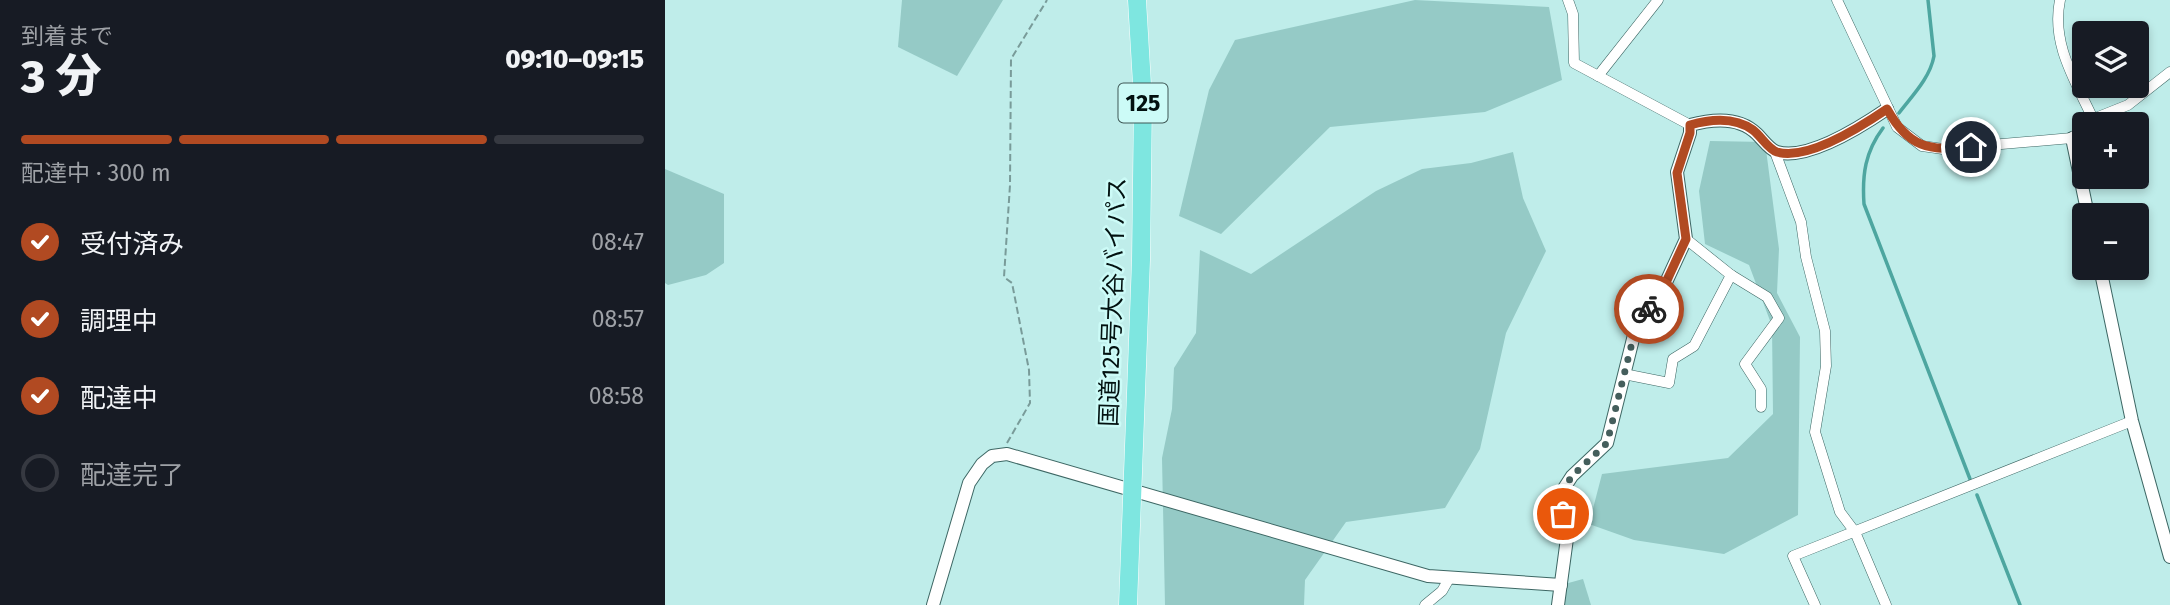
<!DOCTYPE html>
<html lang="ja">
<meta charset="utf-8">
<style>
body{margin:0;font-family:"Fira Sans","Noto Sans JP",sans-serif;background:#20242c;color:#f1f3f6;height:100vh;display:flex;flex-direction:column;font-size:26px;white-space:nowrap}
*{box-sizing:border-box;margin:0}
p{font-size:23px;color:#9ea1a6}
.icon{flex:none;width:38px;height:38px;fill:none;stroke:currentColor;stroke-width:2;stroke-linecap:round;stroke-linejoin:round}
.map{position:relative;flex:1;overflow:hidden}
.side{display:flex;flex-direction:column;background:#171b24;width:665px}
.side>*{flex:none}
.tools{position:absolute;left:1407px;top:21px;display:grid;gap:14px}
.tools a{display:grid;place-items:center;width:77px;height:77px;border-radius:7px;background:#171b24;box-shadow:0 4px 10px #0003;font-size:35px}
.pin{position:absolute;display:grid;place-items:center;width:60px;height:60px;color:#fff;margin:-30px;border:4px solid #fff;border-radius:50%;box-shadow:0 2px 7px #0007}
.courier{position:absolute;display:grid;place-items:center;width:70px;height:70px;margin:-35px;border:5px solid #b14a22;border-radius:50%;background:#fff;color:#222;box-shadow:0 2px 9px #0007}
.head em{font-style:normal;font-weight:800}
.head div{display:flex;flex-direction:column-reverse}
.head{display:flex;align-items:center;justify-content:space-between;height:119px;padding:0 21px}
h1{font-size:46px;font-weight:800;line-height:52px}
.bar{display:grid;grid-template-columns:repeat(4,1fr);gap:10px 7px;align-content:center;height:84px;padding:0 21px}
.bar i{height:9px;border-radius:5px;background:#363941}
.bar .current{background:#b14a22}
.bar p{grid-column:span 4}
ol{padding:0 21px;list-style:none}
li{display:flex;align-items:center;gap:21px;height:77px}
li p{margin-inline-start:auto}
li .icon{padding:7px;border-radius:50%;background:#b14a22;color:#fff;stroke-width:4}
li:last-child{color:#9ea1a6}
li i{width:38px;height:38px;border:4px solid #363941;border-radius:50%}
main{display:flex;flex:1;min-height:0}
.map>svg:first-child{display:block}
.green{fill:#95cac6}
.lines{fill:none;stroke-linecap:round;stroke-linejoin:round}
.stream{stroke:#4da6a0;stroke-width:3.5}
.minor-casing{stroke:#3d6764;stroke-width:11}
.tertiary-casing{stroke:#3d6764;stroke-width:14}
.trunk-casing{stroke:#fff;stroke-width:19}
.path{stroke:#799b99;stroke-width:2;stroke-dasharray:7 3.5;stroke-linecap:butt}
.minor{stroke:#fff;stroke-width:10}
.tertiary{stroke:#fff;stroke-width:12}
.trunk{stroke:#7ee6e0;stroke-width:18}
.done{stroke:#445e5c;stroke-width:7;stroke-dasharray:0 12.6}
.route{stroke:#b14a22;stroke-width:9}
.labels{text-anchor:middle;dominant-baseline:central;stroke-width:5;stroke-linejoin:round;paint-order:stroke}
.shield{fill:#ccfbf7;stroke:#3f5755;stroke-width:2}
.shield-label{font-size:23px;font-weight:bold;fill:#021110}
.street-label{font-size:24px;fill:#021110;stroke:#ccfbf7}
</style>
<main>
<section class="side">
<div class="head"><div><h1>3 分</h1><p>到着まで</p></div><em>09:10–09:15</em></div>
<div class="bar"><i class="current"></i><i class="current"></i><i class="current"></i><i></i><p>配達中 · 300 m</p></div>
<ol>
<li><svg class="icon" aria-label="check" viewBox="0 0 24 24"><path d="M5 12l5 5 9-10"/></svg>受付済み<p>08:47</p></li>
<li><svg class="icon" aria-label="check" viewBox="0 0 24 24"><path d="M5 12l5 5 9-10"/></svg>調理中<p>08:57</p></li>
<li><svg class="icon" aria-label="check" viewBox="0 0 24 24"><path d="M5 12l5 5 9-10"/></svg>配達中<p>08:58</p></li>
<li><i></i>配達完了</li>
</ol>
</section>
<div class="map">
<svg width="1505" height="605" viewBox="0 0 1505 605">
<rect width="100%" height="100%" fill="#bfedea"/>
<g class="green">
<path d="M237,0H338L292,76L233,47Z"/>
<path d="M750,0L884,7L897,80L820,112L665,127L556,234L514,216L544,90L570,40Z"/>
<path d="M1045,141L1100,142L1114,249L1112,293L1135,337L1133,515L1059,554L969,540L924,524L937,474L1063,458L1108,414L1107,326L1084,265L1040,244L1034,191Z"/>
<path d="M848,152L858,198L881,251L841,333L815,449L780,508L681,522L640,580L639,605H500L497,458L507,409L509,368L531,333L535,250L586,274L711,191L757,169L806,163Z"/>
<path d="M0,169L59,194V263L41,275L3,285L0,283Z"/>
<path d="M918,579L926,605H893L896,585Z"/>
</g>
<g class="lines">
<g class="stream">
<path d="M1234,113C1247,96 1265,78 1269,56L1263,0"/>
<path d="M1218,128C1200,152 1197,175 1199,204L1305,479"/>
<path d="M1312,495L1355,605"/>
</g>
<defs>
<g id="minor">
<path d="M903,0L908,14L909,63L1025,125"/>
<path d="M1172,0L1232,127L1257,146L1278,149L1407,138L1419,127"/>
<path d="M1395,0C1386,44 1410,80 1428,119"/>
<path d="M933,76L993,0"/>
<path d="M1423,123L1428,119L1463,105L1505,72"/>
<path d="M1110,152L1136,222L1141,257L1160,331L1161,366L1150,432L1175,512L1190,532L1221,605"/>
<path d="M1066,275L1102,297L1114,318L1080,364L1096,389V407"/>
<path d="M959,374L1004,383L1008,359L1029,346L1066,275L1021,239"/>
<path d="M760,605L777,591L785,577"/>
<path d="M1150,605L1128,556L1467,421"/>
</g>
<g id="tertiary">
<path d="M1407,138L1423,215"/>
<path d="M1435,268L1467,421L1505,557"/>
<path d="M268,605L304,483L317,464L327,456L342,454L763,576L896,585"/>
<path d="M893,605L903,531L894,496L907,476L942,443L971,327L997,291L1021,239L1012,172L1025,133V125C1047,119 1074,116 1092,134C1098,140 1105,150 1112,152C1143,161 1197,126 1222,109"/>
</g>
<path id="trunk" d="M463,605L476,260L478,101L472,0"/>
</defs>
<use href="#minor" class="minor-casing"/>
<use href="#tertiary" class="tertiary-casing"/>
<use href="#trunk" class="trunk-casing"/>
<path class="path" d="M342,443L365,403L364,370L347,283L339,277L345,185L346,59L382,0"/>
<use href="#minor" class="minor"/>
<use href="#tertiary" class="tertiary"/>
<use href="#trunk" class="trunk"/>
</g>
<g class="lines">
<path class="done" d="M898,514L894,496L907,476L942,443L971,327L984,309"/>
<path class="route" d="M984,309L997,291L1021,239L1012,173L1025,133V125C1046,119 1070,117 1088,130C1096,136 1103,149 1112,152C1143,161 1197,126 1222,109C1244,148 1263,151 1306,147"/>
</g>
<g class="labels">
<rect class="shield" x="453.5" y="83.5" width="49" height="39" rx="5"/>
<g class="shield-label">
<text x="478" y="103">125</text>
</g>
<g class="street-label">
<text transform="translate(448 302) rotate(-88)">国道125号大谷バイパス</text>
</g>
</g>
</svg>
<div class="tools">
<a><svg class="icon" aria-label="layers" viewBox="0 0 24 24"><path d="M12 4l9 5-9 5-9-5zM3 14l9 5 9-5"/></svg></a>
<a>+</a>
<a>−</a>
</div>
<div class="pin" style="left:898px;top:514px;background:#ea580c"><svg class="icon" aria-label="bag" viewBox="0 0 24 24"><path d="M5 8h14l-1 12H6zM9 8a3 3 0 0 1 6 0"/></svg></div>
<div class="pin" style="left:1306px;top:147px;background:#1f2937"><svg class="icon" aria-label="home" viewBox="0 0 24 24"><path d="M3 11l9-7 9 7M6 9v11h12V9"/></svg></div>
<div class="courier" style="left:984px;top:309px"><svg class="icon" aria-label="bike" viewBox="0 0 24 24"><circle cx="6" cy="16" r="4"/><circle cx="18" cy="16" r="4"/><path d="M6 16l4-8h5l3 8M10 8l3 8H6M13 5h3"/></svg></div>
</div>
</main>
